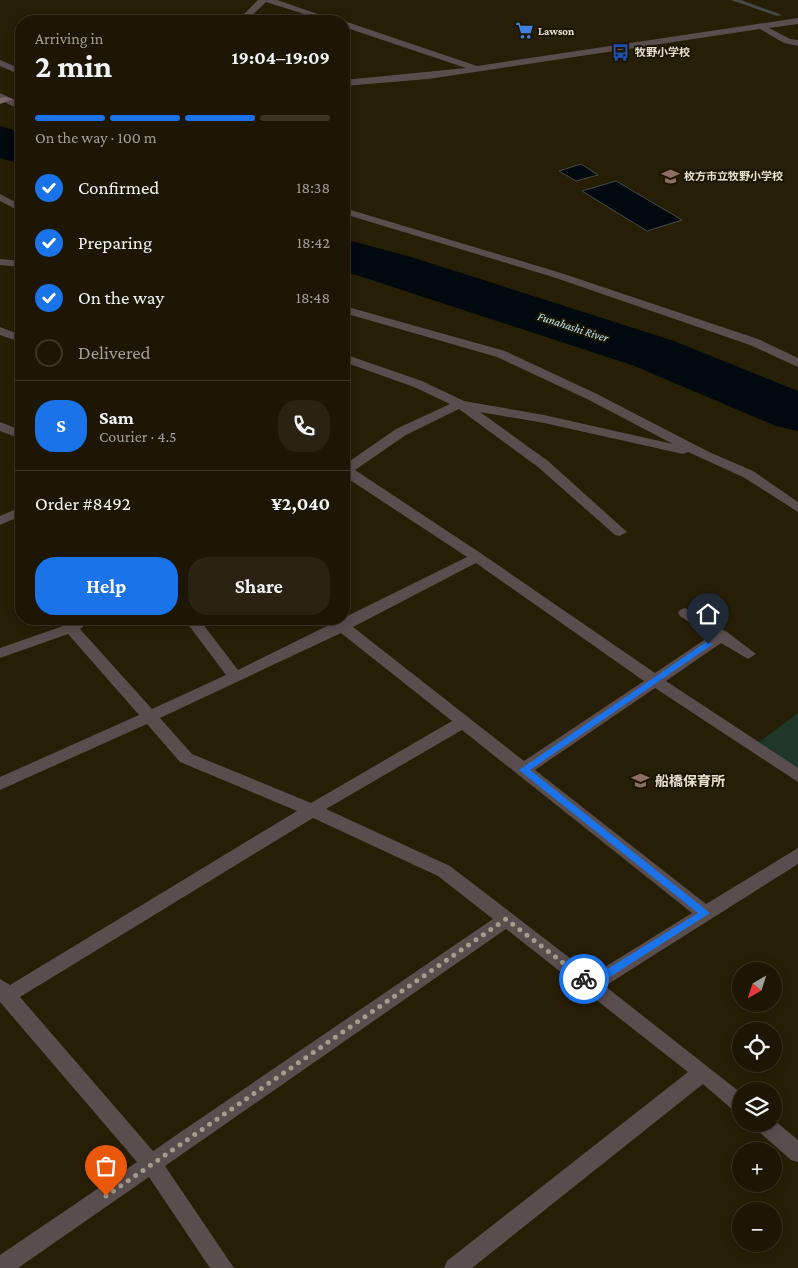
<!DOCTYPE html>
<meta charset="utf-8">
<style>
body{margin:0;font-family:"Crimson Pro","Noto Sans JP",serif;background:#2a2313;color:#f1f3f6;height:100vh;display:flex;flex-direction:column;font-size:19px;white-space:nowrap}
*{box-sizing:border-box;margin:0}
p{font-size:16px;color:#a09f9a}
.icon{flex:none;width:28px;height:28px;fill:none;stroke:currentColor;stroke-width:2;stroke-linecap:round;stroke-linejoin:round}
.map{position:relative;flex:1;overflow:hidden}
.drawer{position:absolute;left:15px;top:15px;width:335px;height:610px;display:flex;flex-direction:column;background:#1d1604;border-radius:20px;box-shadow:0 2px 12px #0003,0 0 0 1px #3b3526}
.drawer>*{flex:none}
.needle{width:32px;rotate:219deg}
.tools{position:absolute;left:732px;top:962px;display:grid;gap:10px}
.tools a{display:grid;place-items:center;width:50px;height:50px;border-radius:50%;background:#1d1604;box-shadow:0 2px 12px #0003,0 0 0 1px #3b3526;font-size:25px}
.pin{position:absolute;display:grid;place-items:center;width:42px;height:42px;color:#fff;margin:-51px -21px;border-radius:50% 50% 50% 0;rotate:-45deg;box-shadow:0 0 5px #0007}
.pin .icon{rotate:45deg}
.courier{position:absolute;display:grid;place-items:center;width:50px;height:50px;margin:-25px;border:4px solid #1a73e8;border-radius:50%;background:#fff;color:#222;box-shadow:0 1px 6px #0007}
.headline em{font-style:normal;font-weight:700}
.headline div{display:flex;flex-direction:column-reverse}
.headline{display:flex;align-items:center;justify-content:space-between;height:85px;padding:0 20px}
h1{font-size:32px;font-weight:700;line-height:38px}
.bar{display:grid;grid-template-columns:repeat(4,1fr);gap:8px 5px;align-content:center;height:60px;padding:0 20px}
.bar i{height:6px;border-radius:4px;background:#3b3526}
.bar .current{background:#1a73e8}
.bar p{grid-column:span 4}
.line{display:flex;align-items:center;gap:12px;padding:0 20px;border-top:1px solid #3b3526}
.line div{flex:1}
.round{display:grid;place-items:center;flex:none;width:52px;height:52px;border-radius:20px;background:#2a2313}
ol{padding:0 20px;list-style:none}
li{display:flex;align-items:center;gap:15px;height:55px}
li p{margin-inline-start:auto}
li .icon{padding:5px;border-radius:50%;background:#1a73e8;color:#fff;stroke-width:4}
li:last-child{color:#a09f9a}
li i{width:28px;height:28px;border:2px solid #3b3526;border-radius:50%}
.primary-button{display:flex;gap:10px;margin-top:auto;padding:10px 20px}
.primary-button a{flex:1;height:58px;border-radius:20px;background:#1a73e8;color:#fff;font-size:20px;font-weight:700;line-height:58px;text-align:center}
.primary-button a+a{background:#2a2313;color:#f1f3f6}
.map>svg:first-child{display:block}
.green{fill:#1f3729}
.water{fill:#00090e;stroke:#454a49}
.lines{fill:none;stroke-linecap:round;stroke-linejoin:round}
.stream{fill:#454a49;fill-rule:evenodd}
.river{fill:#00090e;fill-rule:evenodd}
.street{fill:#5a4d4e;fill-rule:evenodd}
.secondary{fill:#7c6669;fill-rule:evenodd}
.route{fill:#1a73e8}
.done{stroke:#a49d8b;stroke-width:5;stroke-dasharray:0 9}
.labels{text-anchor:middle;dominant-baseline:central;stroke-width:4;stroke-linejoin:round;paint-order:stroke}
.far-poi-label{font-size:11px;font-weight:bold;fill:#e7e1d3;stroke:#1d1500;text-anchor:start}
.far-water-label{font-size:12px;font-style:italic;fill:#baeafc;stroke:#1d1500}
.poi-label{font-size:14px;font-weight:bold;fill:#e7e1d3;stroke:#1d1500;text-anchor:start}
</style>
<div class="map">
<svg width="798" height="1268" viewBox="0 0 798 1268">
<rect width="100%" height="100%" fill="#271e06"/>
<path class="green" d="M798,713V776L754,746Z"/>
<g class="water">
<path d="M581,164L598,175L576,181L559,171Z"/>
<path d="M616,181L682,220L647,231L582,191Z"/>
</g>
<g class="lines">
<path class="stream" d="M731,0H741L782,15L777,16Z"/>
<g class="river">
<path d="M0,126L21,132V164L0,158Z"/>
<path d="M344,239L411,257L674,341L798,391V431L776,426L632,365L344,271Z"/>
</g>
<g class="street">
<path d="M258,0H277L338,21H326L266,2L246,21H237Z"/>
<path d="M798,18V24L769,28L790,39L798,40V46L784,43L760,29L428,79L344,86V80L466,68L344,27V21L477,66Z"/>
<path d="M0,60L21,69V75L0,66Z"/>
<path d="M0,93L21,103V110L0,100Z"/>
<path d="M0,194L21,205V212L0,201Z"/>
<path d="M344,208L561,273L758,339L798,358V367L750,345L553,277L344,214Z"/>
<path d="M0,259L21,261V267L0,265Z"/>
<path d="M344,306L505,351L595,393L709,452L753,471L798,502V512L743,477L688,452L683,454L544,423L480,412L548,461L627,532L620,536L615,535L538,467L459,409L406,435L355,470L482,554L655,673L710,636L680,616L678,613L680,610L685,608L727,632L756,654L748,659L721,643L666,681L798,768V782L655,688L535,770L706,904L798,848V864L605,986L741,1093V1114L734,1111L703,1084L472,1268H444L447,1261L688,1072L506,929L165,1166L234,1268H210L149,1177L18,1268H0V1255L137,1162L0,1002V979L10,985L297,811L180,762L147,724L0,790V777L139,715L68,634L0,658V648L66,625L75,619H93L80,629L152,709L226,675L184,619H199L238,670L467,557L344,476V465L396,429L450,404L414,387L344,362V354L422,381L464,401L544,415L673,444L587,399L497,357L344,313ZM476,563L644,681L524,761L353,627ZM341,633L452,721L311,803L192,754L160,718ZM462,730L692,913L592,975L450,866L326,809ZM313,818L438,876L493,919L153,1151L20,997Z"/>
<path d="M0,327L21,335V342L0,335Z"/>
<path d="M0,422L21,430V439L0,431Z"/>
<path d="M21,507V516L0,525V516Z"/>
<path d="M774,1120L798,1140V1162L791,1160L757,1130L754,1124H774Z"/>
</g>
<path class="secondary" d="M5,97L13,99L0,104V98Z"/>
</g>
<path class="route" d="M706,642L713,644L530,770L710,913L591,989L580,982V976L584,975L591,979L698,913L519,770Z"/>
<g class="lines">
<path class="done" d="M106,1196L506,919L584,979"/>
</g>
<defs>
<symbol id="supermarket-bare" viewBox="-9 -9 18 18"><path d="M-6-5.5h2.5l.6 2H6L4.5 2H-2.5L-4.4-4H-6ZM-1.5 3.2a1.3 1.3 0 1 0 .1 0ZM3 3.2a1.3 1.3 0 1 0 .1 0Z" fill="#3f7fe0" stroke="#1d1500" stroke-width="2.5" paint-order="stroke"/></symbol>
<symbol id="bus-bare" viewBox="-9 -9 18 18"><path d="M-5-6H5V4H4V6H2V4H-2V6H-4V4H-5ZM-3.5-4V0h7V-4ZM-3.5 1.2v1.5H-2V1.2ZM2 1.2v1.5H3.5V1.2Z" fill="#1a4fb4" stroke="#1d1500" stroke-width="2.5" paint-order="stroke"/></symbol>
<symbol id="school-bare" viewBox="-9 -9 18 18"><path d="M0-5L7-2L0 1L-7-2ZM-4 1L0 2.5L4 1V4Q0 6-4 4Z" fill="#8d6e63" stroke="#1d1500" stroke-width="2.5" paint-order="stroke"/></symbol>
</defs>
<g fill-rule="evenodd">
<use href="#supermarket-bare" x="512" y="18" width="25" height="25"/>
<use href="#bus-bare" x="608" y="40" width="25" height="25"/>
<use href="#school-bare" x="658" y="164" width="25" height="25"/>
<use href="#school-bare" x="628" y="768" width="25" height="25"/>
</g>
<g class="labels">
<g class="far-poi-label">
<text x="538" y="31">Lawson</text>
<text x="635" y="52">牧野小学校</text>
<text x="684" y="176">枚方市立牧野小学校</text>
</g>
<g class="far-water-label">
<text transform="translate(573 327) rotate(18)">Funahashi River</text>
</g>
<g class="poi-label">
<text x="655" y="781">船橋保育所</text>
</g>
</g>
</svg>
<div class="tools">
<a><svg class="needle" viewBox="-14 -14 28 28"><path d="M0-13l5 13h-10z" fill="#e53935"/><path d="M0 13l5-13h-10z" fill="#a09f9a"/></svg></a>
<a><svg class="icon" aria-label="locate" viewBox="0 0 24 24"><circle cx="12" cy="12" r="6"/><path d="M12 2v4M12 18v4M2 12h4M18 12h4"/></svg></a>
<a><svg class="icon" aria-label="layers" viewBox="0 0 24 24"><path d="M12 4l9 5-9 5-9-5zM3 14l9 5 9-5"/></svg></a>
<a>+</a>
<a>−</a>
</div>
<div class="pin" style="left:106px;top:1196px;background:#ea580c"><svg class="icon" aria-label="bag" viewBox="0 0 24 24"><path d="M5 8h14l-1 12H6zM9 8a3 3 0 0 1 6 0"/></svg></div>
<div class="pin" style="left:708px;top:644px;background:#1f2937"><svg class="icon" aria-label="home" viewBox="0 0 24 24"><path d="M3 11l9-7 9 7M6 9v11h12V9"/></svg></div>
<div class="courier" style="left:584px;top:979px"><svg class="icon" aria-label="bike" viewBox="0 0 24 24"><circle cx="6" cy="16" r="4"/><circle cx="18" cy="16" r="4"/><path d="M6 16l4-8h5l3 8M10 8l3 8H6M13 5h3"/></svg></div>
<section class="drawer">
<div class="headline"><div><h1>2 min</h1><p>Arriving in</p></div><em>19:04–19:09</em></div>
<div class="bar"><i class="current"></i><i class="current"></i><i class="current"></i><i></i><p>On the way · 100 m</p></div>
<ol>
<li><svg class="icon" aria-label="check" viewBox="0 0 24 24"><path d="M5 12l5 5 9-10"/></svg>Confirmed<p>18:38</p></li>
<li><svg class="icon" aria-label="check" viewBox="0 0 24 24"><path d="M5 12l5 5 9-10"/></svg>Preparing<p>18:42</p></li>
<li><svg class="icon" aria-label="check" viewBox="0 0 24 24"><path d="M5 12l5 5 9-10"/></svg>On the way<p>18:48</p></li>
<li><i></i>Delivered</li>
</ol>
<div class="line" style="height:90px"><b class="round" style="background:#1a73e8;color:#fff">S</b><div><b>Sam</b><p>Courier · 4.5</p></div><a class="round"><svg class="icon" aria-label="phone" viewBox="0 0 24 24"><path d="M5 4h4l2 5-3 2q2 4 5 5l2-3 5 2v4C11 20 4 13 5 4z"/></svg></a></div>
<div class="line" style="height:65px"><div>Order #8492</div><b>¥2,040</b></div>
<div class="primary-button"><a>Help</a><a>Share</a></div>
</section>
</div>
